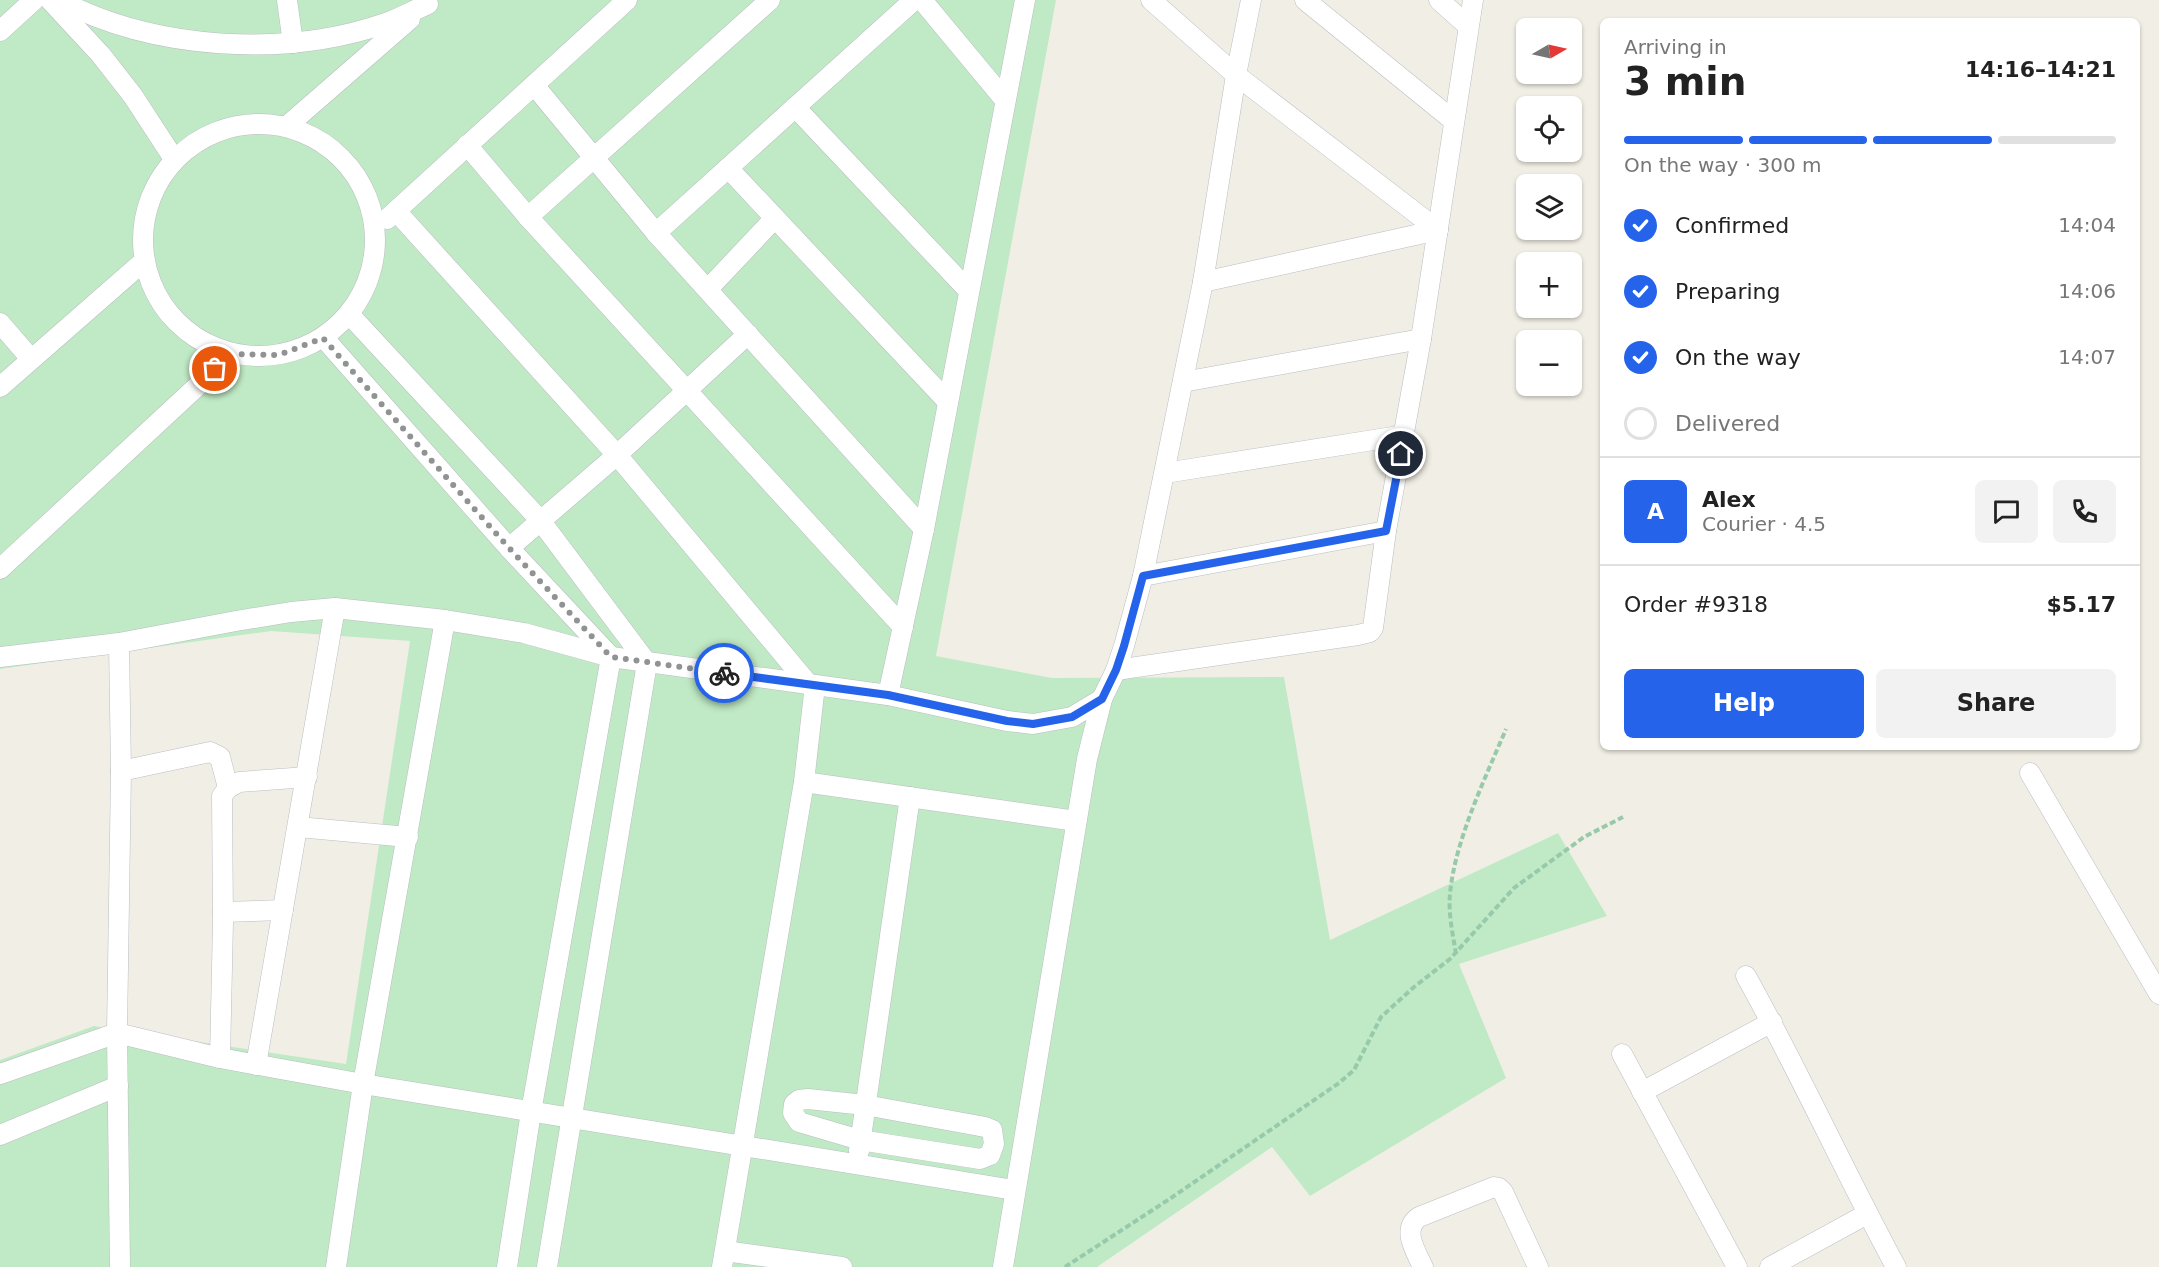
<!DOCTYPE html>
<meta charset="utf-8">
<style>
body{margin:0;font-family:"DejaVu Sans",sans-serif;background:#f2f2f2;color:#222;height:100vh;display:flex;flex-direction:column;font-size:22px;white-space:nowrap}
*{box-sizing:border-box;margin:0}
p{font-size:20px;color:#767676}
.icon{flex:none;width:33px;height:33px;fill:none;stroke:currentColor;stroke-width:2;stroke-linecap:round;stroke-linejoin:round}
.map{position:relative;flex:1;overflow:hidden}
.side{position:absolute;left:1600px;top:18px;width:540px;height:732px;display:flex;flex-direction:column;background:#fff;border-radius:9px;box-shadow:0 2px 4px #0004}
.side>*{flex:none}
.needle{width:39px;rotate:81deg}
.fabs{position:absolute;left:1516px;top:18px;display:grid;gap:12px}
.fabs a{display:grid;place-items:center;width:66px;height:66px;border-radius:9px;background:#fff;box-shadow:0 2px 4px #0004;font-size:30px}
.pin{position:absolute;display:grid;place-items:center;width:51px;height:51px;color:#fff;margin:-26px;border:3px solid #fff;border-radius:50%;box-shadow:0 2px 6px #0007}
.courier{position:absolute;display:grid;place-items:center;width:60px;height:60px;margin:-30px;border:4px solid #2563eb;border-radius:50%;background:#fff;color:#222;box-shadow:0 2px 8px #0007}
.headline em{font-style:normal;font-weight:600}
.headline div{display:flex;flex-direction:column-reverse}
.headline{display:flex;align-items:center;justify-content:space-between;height:102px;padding:0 24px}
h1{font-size:39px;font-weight:600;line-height:45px}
.bar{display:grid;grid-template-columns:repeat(4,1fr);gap:9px 6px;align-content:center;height:72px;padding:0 24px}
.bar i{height:8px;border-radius:4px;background:#e0e0e0}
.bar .current{background:#2563eb}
.bar p{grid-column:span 4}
.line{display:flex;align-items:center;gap:15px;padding:0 24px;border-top:2px solid #e0e0e0}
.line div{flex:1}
.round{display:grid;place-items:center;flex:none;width:63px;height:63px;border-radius:9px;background:#f2f2f2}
ol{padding:0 24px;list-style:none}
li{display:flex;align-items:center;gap:18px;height:66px}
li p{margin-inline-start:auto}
li .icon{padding:6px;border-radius:50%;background:#2563eb;color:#fff;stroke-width:4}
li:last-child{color:#767676}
li i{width:33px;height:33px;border:3px solid #e0e0e0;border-radius:50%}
.button{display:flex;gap:12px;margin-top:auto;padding:12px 24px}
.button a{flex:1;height:69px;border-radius:9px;background:#2563eb;color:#fff;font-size:24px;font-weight:600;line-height:69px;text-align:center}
.button a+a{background:#f2f2f2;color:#222}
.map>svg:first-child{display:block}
.green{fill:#c0eac5}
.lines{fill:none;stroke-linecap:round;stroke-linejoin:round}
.minor-casing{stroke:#babdc2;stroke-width:21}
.path{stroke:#97c9ab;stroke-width:4;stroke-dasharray:6 3;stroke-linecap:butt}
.minor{stroke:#fff;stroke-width:20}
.done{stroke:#919293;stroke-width:6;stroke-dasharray:0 10.8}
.route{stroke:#2563eb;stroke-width:8}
</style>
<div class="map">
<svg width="2159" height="1267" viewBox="0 0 2159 1267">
<rect width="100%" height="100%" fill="#f1efe5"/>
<path class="green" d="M0,0H1056L936,656L1052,678L1284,677L1330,940L1558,833L1607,916L1459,964L1506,1078L1310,1196L1272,1147L1097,1267H0V1060L94,1026L346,1064L410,641L271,631L0,669Z"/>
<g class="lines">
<defs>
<g id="minor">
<path d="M50,0L101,55L133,96L174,159"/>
<path d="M59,0C154,50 285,58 386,23C401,18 414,10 428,4"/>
<path d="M287,0L293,43"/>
<path d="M922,0L1005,100"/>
<path d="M1151,0L1236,75L1438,230L1203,282"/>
<path d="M1305,0L1454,121"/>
<path d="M1439,0L1468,26"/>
<path d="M0,31L34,0"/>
<path d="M534,85L656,233L924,529"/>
<path d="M795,107L968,290"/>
<circle cx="259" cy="240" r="116"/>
<path d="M287,126L410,19"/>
<path d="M467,145L528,217L903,627"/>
<path d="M728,168L948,402"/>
<path d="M396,211L617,455L809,685"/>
<path d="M528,217L770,0"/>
<path d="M387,219L627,0"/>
<path d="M656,233L914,0"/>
<path d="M708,289L775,218"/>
<path d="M349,314L540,520L647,663L547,1267"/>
<path d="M0,323L31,359"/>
<path d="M323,337L509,548L611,657L531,1112L507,1267"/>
<path d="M1183,382L1421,339"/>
<path d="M0,387L144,261"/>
<path d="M1165,473L1405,435"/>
<path d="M509,548L617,455L748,334"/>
<path d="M0,569L232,354"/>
<path d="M1143,576L1386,531"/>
<path d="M119,643L121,771L117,1033L120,1267"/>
<path d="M0,657L119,643L236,621L291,612L335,608L445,620L524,633L611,657L888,695L1007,721L1033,724L1072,717L1102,699"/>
<path d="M1116,670L1358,635L1370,632L1373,628L1386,531L1421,339L1473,0"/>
<path d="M888,695L924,529L1025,0"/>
<path d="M121,771L210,752L220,757L228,788"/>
<path d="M2030,773L2159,994"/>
<path d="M804,782L1076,821"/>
<path d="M298,827L408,837"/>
<path d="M223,912L283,910"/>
<path d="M1746,976C1799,1071 1844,1171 1896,1267"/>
<path d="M1622,1054L1737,1267"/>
<path d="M220,1058L223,922L222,796L228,788L239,782L307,777"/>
<path d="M256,1065L335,608"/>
<path d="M0,1074L117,1033L220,1058L363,1084L1014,1190"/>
<path d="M1642,1092L1772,1022"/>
<path d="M808,1099L865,1105L985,1127L992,1130L994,1144L990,1155L980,1159L860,1140L799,1122L793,1113L794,1104L799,1100Z"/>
<path d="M0,1135L118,1086"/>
<path d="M859,1151L910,797"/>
<path d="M725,1251L842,1267"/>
<path d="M336,1267L363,1084L445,620"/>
<path d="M722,1267L804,782L815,685"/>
<path d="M1003,1267L1087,759L1102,699L1116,670L1124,646L1143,576L1203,282L1236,75L1251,0"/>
<path d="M1423,1267C1416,1252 1401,1229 1419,1217L1494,1187L1499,1188L1503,1192L1538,1267"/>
<path d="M1770,1267L1867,1214"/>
</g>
</defs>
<use href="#minor" class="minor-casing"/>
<g class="path">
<path d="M1456,954C1453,935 1448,913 1450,894C1455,840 1485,779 1506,729"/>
<path d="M1065,1267L1171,1198L1339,1083L1354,1070L1381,1017L1414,987L1450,959L1514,888L1584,837L1623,817"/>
</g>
<use href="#minor" class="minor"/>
</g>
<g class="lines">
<path class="done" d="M215,369L232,354L279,355L323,338L509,548L611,657L724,673"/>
<path class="route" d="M724,673L888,695L1007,721L1033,724L1072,717L1102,699L1116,670L1124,646L1143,576L1386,531L1401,454"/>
</g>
</svg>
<div class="fabs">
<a><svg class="needle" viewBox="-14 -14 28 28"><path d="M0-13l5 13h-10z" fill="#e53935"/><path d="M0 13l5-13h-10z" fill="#767676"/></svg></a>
<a><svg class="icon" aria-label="locate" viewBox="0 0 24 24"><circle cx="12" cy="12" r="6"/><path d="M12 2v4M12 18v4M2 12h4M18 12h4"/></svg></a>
<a><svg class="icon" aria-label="layers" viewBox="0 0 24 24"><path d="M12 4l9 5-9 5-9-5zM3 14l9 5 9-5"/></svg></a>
<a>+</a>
<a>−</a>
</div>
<div class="pin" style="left:215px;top:369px;background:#ea580c"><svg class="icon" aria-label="bag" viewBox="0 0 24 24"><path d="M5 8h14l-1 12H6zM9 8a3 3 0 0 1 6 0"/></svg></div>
<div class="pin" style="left:1401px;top:454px;background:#1f2937"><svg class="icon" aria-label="home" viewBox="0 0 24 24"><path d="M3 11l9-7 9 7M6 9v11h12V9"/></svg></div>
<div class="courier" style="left:724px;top:673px"><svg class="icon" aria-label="bike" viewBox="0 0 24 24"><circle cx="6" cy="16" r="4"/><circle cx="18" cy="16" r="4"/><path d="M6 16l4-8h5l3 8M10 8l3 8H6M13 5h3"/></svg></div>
<section class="side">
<div class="headline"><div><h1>3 min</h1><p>Arriving in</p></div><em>14:16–14:21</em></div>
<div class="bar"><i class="current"></i><i class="current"></i><i class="current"></i><i></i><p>On the way · 300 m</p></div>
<ol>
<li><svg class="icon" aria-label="check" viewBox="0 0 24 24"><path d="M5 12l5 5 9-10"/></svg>Confirmed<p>14:04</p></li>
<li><svg class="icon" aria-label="check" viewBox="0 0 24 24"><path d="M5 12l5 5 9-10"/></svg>Preparing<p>14:06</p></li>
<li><svg class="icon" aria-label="check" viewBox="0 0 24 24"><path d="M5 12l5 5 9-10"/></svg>On the way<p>14:07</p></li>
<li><i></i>Delivered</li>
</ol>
<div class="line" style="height:108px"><b class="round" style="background:#2563eb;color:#fff">A</b><div><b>Alex</b><p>Courier · 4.5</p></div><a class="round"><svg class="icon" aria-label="chat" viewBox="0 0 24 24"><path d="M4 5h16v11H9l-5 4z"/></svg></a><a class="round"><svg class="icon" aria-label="phone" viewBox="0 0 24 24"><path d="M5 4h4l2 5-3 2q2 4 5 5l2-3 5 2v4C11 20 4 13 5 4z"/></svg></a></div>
<div class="line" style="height:78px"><div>Order #9318</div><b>$5.17</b></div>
<div class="button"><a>Help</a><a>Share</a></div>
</section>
</div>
